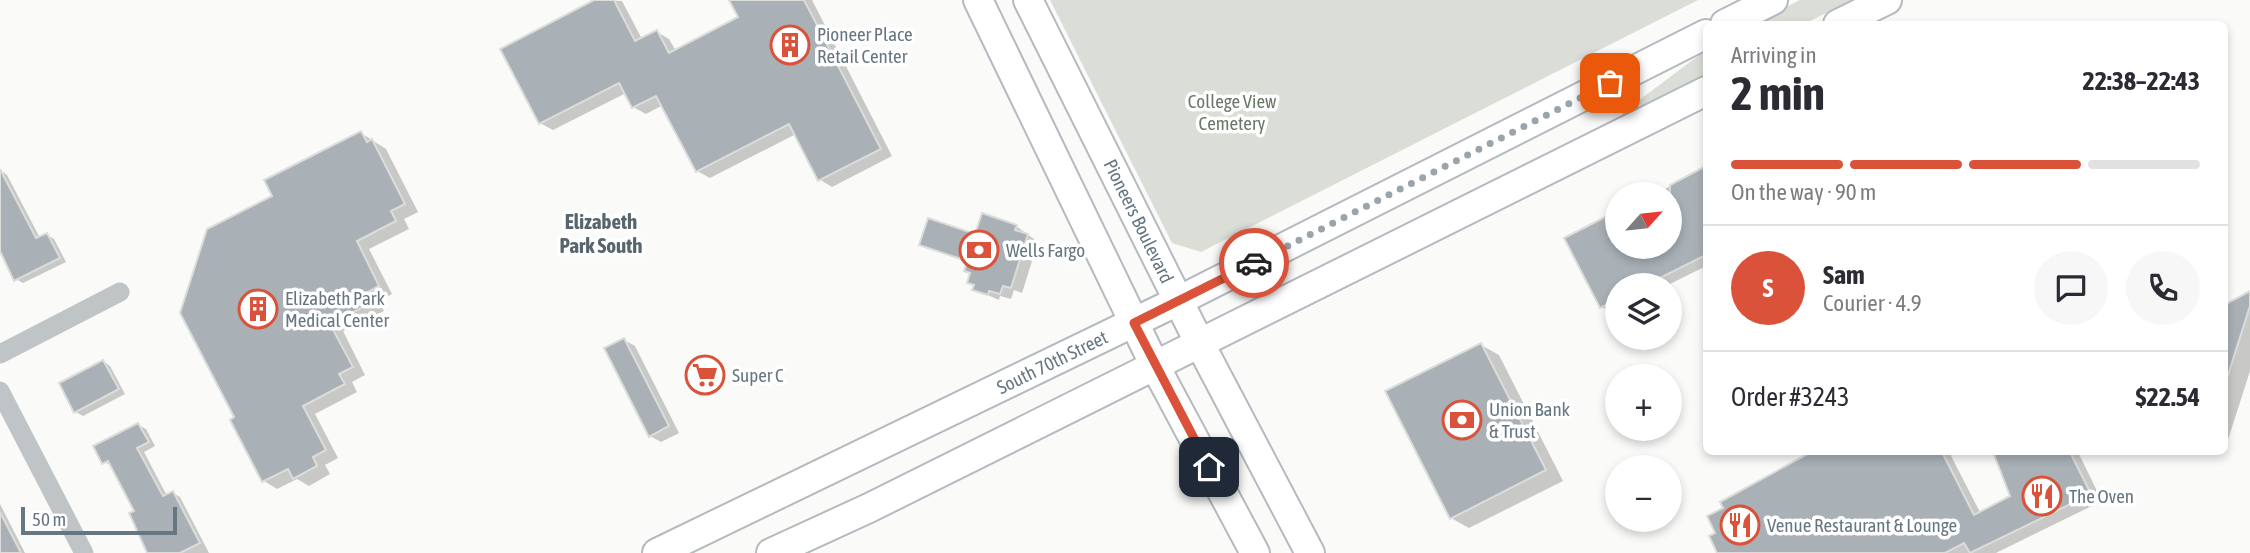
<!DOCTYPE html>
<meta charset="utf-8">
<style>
body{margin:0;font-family:"Asap Condensed",sans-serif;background:#f7f7f7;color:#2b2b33;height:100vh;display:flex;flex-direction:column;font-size:26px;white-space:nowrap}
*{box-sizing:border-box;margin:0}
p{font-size:23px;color:#7c7c81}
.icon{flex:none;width:38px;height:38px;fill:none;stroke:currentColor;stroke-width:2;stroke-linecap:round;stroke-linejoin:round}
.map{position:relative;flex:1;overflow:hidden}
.sheet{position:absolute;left:1703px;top:21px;width:525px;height:434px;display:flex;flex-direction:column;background:#fff;border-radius:10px;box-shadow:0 4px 10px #0003}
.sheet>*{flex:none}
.needle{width:46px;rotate:63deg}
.fabs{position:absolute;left:1605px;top:182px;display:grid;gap:14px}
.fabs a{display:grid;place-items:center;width:77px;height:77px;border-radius:50%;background:#fff;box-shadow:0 4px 10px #0003;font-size:35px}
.scale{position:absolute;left:21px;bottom:18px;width:156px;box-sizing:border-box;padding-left:7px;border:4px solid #667781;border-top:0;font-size:19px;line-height:24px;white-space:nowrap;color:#667781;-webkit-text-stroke:5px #fff;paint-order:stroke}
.pin{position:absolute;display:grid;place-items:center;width:60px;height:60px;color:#fff;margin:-30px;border-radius:14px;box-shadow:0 4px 10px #0006}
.courier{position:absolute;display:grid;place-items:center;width:70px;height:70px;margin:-35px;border:5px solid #d95239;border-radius:50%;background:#fff;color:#222;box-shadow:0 2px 9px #0007}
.overview em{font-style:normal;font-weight:700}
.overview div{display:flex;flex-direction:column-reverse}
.overview{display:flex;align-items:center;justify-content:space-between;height:119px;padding:0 28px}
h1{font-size:46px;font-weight:700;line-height:52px}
.bar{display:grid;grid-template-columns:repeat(4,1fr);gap:10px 7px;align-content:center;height:84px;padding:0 28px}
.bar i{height:9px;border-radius:5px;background:#e1e1e2}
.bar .current{background:#d95239}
.bar p{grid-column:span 4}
.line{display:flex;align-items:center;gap:18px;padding:0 28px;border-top:2px solid #e1e1e2}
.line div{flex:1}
.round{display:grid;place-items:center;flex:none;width:74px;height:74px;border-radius:37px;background:#f7f7f7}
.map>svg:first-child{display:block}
.green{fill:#daded7}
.shadow{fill:#0003}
.building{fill:#a9b1b7;stroke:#dcdcda;stroke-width:2}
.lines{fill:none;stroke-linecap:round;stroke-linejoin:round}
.secondary-casing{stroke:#b4babe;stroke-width:32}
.street{stroke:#bfc4c7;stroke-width:19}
.secondary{stroke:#fff;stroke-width:28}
.done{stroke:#9aa5ab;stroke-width:7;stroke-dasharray:0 12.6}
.route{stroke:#d95239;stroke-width:9}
.labels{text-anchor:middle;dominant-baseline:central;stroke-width:7;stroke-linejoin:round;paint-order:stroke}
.poi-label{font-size:19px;fill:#667781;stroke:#fff;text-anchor:start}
.park-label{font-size:19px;fill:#6a7965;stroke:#fff}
.street-label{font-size:19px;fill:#667781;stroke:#fff}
.neighbourhood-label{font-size:21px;font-weight:bold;fill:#58656c;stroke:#fff}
</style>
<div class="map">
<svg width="2250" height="553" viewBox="0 0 2250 553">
<rect width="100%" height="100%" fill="#fafaf8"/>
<g class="green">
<path d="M1050,0H1698L1201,252L1172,243Z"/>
<path d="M1800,0H1852L1804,24H1752Z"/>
<path d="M1706,50V74L1624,116L1622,113Z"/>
</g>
<g class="shadow">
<path d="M598,0L622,1L642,39L657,32L669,39L676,51L740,18L731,0H812L892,156L832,187L819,179L796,134L710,178L697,171L663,105L646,114L633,107L626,93L553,130L540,123Z"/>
<path d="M361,133L386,149L418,212L404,219L409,229L369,249L392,294L379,301L384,311L343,331L365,375L352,382L357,392L315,414L338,458L325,465L330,474L309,486L297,479L277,489L264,481L237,418L275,197Z"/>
<path d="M1706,168V266L1668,285H1617V311L1612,313L1602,307L1617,213V247H1670V194H1655Z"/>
<path d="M0,170L7,175L40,238L47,235L54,239L66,262L23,283L16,279L0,248Z"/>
<path d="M1016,226L1038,242L1022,293L1014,290L1011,299L1000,296L999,300L974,289L976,286L969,282L972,273L968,262L921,244Z"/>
<path d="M2250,293V371L2225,449L2224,306Z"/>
<path d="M624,340L635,346L679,433L661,442L650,436Z"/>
<path d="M1481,345L1499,355L1563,481L1469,528L1451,518Z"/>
<path d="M103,361L110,366L125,394L83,416L76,412Z"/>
<path d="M138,425L146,429L155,446L144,452L167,496L173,493L180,497L209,553H150L137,511L113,466L104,462Z"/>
<path d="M1814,452H1949L1981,514L2012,497L1995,452H2078L2102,501L1996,553H1719L1718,534L1770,477L1769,475Z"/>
<path d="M0,504L25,553H0Z"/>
</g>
<g class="building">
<path d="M594,0H614L635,41L657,30L669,53L738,17L729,0H804L881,149L818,181L789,124L696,172L656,96L632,108L619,83L539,124L500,49Z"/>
<path d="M361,131L367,142L372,139L405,204L391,211L396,221L357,241L379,286L366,293L371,303L330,324L353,367L339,374L345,384L303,406L326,450L313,457L317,466L293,479L288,469L262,482L230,420L234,417L180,313L207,229L272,196L264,180Z"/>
<path d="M1706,166V255L1646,285H1617V300L1600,308L1564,238L1617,211V247H1670V185Z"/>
<path d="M0,169L36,238L47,233L60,258L14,281L0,251Z"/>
<path d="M982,213L1017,225L1015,230L1028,234L1011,288L1003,286L1000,294L989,291L988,295L972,290L974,285L967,283L970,273L964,271L967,261L919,245L928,218L975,234Z"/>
<path d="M2250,291V306L2228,375L2224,374V305Z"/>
<path d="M624,338L669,426L649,437L604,348Z"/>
<path d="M1481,343L1546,470L1450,519L1385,391Z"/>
<path d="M103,360L119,389L74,413L59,383Z"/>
<path d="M138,423L149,442L137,448L163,496L173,491L200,543L180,553H147L129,513L134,511L108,461L102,464L93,446Z"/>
<path d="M1811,452H1942L1974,515L2010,496L1993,452H2070L2091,494L1970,553L1964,543L1945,553H1717L1709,536L1715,533L1707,516L1723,508L1720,502Z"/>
<path d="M0,512L21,553H0Z"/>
</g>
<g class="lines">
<defs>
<g id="secondary">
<path d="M978,0L1155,366L1255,553"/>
<path d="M1028,0L1200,344L1310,553"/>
<path d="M1725,24L1773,0"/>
<path d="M1838,24L1887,0"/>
<path d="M657,553L1178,301L1706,34"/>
<path d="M771,553L869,508L1706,91"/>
</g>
</defs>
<use href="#secondary" class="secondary-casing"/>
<g class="street">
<path d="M0,354L120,292"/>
<path d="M0,391L84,553"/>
</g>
<use href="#secondary" class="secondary"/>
</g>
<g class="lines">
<path class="done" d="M1254,263L1610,83"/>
<path class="route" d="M1209,467L1134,323L1254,263"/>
</g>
<defs>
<symbol id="building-ring" viewBox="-11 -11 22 22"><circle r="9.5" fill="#fff" stroke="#d95239" stroke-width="1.5"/><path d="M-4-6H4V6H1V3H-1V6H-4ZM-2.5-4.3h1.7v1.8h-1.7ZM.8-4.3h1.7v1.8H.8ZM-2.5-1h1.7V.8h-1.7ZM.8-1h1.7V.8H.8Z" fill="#d95239"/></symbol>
<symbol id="bank-ring" viewBox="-11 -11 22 22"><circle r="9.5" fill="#fff" stroke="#d95239" stroke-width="1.5"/><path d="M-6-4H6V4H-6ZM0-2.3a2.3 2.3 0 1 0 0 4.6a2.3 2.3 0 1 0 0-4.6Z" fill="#d95239"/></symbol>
<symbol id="supermarket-ring" viewBox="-11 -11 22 22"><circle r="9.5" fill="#fff" stroke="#d95239" stroke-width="1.5"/><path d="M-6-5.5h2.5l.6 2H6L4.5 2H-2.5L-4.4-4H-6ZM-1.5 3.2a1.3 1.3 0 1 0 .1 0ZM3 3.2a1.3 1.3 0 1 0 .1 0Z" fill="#d95239"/></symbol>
<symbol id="restaurant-ring" viewBox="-11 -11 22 22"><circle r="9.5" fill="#fff" stroke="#d95239" stroke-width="1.5"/><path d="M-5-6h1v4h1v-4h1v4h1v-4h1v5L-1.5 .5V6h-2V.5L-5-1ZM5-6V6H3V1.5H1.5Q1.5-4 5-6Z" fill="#d95239"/></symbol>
</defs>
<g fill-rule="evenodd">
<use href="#building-ring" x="768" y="23" width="44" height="44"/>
<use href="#bank-ring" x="957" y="228" width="44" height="44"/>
<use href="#building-ring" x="236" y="287" width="44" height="44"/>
<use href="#supermarket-ring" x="683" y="353" width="44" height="44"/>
<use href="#bank-ring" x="1440" y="398" width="44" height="44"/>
<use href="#restaurant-ring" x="2020" y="474" width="44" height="44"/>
<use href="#restaurant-ring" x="1718" y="503" width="44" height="44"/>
</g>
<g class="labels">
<g class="poi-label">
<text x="817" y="34">Pioneer Place<tspan x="817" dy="22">Retail Center</tspan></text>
<text x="1006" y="250">Wells Fargo</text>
<text x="285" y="298">Elizabeth Park<tspan x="285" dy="22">Medical Center</tspan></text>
<text x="732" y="375">Super C</text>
<text x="1489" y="409">Union Bank<tspan x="1489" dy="22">&amp; Trust</tspan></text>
<text x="2069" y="496">The Oven</text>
<text x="1767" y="525">Venue Restaurant &amp; Lounge</text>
</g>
<g class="park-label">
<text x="1232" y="101">College View<tspan x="1232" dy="22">Cemetery</tspan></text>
</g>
<g class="street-label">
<text transform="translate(1139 221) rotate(64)">Pioneers Boulevard</text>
<text transform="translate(1052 362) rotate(-26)">South 70th Street</text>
</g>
<g class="neighbourhood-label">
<text x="601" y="221">Elizabeth<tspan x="601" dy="24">Park South</tspan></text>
</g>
</g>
</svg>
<div class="fabs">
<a><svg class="needle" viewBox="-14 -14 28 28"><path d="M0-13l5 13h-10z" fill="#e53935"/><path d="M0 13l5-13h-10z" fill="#7c7c81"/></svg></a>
<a><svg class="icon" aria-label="layers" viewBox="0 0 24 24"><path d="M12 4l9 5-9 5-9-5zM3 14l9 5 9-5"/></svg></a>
<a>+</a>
<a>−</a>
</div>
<div class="scale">50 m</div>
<div class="pin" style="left:1610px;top:83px;background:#ea580c"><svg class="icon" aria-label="bag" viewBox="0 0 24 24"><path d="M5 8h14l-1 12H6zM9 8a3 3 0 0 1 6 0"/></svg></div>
<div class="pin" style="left:1209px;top:467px;background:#1f2937"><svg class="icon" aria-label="home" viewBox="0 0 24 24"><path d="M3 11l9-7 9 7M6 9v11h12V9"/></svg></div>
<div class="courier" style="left:1254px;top:263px"><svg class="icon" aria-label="car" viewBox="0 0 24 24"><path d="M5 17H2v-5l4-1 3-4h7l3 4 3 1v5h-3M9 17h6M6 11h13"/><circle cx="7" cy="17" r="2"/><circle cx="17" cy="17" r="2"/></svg></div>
<section class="sheet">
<div class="overview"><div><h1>2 min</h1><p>Arriving in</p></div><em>22:38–22:43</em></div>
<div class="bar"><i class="current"></i><i class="current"></i><i class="current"></i><i></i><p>On the way · 90 m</p></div>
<div class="line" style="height:126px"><b class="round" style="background:#d95239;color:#fff">S</b><div><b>Sam</b><p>Courier · 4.9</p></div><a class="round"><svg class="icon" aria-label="chat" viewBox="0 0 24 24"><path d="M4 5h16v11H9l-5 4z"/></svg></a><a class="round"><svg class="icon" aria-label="phone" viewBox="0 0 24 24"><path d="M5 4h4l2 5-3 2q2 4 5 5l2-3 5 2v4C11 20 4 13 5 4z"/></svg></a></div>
<div class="line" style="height:91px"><div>Order #3243</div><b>$22.54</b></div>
</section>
</div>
